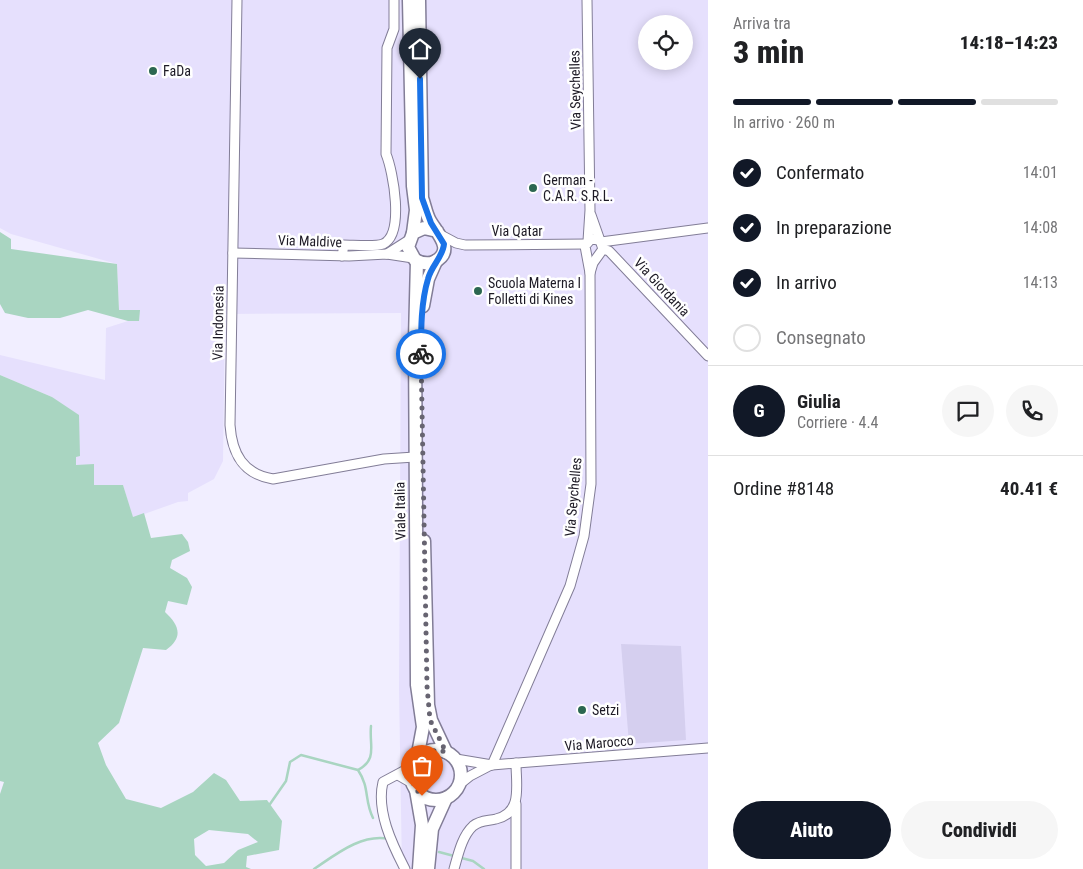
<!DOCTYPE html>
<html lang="it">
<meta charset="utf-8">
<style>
body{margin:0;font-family:"Roboto Condensed",sans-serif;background:#f6f6f6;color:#202124;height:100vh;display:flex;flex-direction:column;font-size:19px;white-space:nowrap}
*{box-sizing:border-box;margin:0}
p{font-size:16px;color:#757577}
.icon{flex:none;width:28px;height:28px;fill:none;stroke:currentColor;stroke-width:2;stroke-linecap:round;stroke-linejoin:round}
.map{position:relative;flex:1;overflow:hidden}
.panel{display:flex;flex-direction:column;background:#fff;width:375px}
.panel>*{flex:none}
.controls{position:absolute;left:638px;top:15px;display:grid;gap:10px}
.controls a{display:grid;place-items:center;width:55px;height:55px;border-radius:50%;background:#fff;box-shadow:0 2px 12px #0003;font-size:25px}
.pin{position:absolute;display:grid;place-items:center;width:42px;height:42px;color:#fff;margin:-51px -21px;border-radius:50% 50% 50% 0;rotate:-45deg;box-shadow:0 0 5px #0007}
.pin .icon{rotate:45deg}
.courier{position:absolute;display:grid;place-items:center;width:50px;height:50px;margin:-25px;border:4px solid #1a73e8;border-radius:50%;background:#fff;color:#222;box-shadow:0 1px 6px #0007}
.headline em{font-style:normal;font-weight:800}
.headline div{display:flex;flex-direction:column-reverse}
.headline{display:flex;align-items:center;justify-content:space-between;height:85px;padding:0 25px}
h1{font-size:32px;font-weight:800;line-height:38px}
.bar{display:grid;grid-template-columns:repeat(4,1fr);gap:8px 5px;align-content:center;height:60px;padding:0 25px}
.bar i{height:6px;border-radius:4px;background:#e0e0e0}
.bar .current{background:#111827}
.bar p{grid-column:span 4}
.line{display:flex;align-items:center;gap:12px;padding:0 25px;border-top:1px solid #e0e0e0}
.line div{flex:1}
.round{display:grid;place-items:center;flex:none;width:52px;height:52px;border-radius:26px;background:#f6f6f6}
ol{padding:0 25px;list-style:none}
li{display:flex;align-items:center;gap:15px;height:55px}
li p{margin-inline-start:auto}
li .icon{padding:5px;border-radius:50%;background:#111827;color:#fff;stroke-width:4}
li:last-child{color:#757577}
li i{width:28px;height:28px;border:2px solid #e0e0e0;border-radius:50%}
.cta{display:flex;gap:10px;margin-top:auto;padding:10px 25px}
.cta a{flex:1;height:58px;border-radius:30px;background:#111827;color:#fff;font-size:20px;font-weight:800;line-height:58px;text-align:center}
.cta a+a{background:#f6f6f6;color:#202124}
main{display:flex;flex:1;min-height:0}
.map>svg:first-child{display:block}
.built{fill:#e6e0fd;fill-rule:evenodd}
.green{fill:#d5cfef}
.water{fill:#a9d5c1;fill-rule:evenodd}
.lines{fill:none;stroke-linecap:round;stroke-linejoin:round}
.stream{stroke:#a9d5c1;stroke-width:2.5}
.minor-casing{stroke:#827d97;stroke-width:11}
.secondary-casing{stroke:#827d97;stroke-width:15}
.minor{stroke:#fff;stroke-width:9}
.secondary{stroke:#fff;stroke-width:12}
.done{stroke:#676471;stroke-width:5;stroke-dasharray:0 9}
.route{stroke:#1a73e8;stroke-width:6}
.poi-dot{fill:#2c6751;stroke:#fff;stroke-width:2}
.labels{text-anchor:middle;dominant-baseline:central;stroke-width:5;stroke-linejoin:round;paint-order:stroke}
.poi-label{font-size:14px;fill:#1d1a25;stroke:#fff;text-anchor:start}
.street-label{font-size:14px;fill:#1d1a25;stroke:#fff}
</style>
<main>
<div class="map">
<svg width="708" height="869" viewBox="0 0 708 869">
<rect width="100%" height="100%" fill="#f1eeff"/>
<path class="built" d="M0,0H708V869H402L399,689L401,313L225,314L223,461L214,479L188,493V501L178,502L133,518L123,485H94L76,465V457L52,397L0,375V355L105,380L106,328L128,321H139L119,310L117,264L11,234L0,228ZM646,24H684V61H646Z"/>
<path class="green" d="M621,644L681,646L686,740L629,744Z"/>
<g class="water">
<path d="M0,232L11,239V249L117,264L119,310H140L139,321H128L88,310L60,318H28L5,313L0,304Z"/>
<path d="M0,375L52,397L79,415L80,456L76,457V465L94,464V485H123L133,517L144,513L151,538L182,534L188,542L190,551L172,560L170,568L187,578L192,587L187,605L168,601L165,612C179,625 184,637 166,650L143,648L119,723L98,743L106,765L126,799L161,808L193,792L214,773L226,780L240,801L267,800L282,821L279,850L247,856L246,867L251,869H0V794L4,782L0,781ZM209,830L248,834L258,842L238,850L224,863L206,866L195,855L194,839Z"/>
</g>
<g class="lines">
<g class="stream">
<path d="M358,770C378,759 369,746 371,726"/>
<path d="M270,804L286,781L290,762L301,755L358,770C370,788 364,800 373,818"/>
<path d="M439,852L473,861L484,869"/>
<path d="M314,869C335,855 362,833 389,839"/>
</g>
<defs>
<g id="minor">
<path d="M237,0L230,425C232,454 243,474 273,479L384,459L415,457"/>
<path d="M587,0L590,210L588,241"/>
<path d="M441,235L456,243L465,245L586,244"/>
<path d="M601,242L708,228"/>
<path d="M603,249L609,251L708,356"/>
<path d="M233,253L349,256L387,254L413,258"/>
<path d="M387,254L409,240"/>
<path d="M342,256L344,245C353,245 376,247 383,244C405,234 393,171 386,154L387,48L394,29V0"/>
<path d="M590,273L593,263L603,249L591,215"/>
<path d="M456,759L492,765L708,748"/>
<path d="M492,765L570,586L584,536L591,484L590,273L585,246L591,239L599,240"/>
<path d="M398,775L412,783"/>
<path d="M460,784L470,776L491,765"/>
<path d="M405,869C392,844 376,811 383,782L413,766"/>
<path d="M454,869C458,855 462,836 473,826C480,820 488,821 496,819C523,813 516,785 516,763"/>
<path d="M516,869V804"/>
</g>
<g id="secondary">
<path d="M409,0L413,186L416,210L413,233"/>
<path d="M419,0L422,198C425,206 426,214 430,221C437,233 456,251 434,262C427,265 421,263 415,260L408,247L413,233L424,228L437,231"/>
<path d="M417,261L415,339L417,685L423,727L417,759"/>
<path d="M423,306L428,279L436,261"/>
<path d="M424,541L428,705L431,720L446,752"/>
<circle cx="436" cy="775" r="25"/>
<path d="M416,790L422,825L419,869"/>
<path d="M428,869L432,829L446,798"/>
</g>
</defs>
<use href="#minor" class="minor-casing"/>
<use href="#secondary" class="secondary-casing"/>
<use href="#minor" class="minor"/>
<use href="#secondary" class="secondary"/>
</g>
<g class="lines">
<path class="done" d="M421,354L427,686L430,720L446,752C416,744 400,775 422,796"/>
<path class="route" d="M420,79L422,198L431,223L444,244C443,257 431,266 428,279C421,302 421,329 421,354"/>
</g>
<g class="poi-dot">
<circle cx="153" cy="71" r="5"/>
<circle cx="533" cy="188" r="5"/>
<circle cx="478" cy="291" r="5"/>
<circle cx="582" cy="710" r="5"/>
</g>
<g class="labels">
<g class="poi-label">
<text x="163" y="71">FaDa</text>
<text x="543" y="180">German -<tspan x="543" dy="16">C.A.R. S.R.L.</tspan></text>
<text x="488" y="283">Scuola Materna I<tspan x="488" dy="16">Folletti di Kines</tspan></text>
<text x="592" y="710">Setzi</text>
</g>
<g class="street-label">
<text transform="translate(575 90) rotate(-91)">Via Seychelles</text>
<text x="517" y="231">Via Qatar</text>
<text transform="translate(310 241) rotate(2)">Via Maldive</text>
<text transform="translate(662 287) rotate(47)">Via Giordania</text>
<text transform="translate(218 323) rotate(-89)">Via Indonesia</text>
<text transform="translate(573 497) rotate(-85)">Via Seychelles</text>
<text transform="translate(400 511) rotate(-91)">Viale Italia</text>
<text transform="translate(599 743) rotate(-5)">Via Marocco</text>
</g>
</g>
</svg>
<div class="controls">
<a><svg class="icon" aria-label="locate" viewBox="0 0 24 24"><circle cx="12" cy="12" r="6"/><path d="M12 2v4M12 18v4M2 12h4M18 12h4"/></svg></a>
</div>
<div class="pin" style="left:422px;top:796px;background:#ea580c"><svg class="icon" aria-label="bag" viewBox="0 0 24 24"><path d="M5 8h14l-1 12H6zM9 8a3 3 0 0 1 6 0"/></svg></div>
<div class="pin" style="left:420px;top:79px;background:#1f2937"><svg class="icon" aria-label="home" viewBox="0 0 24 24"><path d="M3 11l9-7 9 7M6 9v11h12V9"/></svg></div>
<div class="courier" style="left:421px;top:354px"><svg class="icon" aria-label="bike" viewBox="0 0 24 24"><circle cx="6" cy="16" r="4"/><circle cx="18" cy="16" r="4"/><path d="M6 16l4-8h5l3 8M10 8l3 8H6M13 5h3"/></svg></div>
</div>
<section class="panel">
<div class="headline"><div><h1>3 min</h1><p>Arriva tra</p></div><em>14:18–14:23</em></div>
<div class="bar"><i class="current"></i><i class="current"></i><i class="current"></i><i></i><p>In arrivo · 260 m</p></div>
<ol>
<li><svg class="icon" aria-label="check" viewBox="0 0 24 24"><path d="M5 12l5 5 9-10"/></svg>Confermato<p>14:01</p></li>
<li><svg class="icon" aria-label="check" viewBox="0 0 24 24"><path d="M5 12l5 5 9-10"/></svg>In preparazione<p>14:08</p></li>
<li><svg class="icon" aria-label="check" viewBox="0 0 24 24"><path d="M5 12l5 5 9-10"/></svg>In arrivo<p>14:13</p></li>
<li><i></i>Consegnato</li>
</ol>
<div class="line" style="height:90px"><b class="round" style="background:#111827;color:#fff">G</b><div><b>Giulia</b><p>Corriere · 4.4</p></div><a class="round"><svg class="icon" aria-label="chat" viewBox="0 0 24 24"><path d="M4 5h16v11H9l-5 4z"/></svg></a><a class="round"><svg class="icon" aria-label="phone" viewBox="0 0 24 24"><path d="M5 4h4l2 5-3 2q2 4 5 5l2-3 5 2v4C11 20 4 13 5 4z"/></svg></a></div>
<div class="line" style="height:65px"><div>Ordine #8148</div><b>40.41 €</b></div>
<div class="cta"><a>Aiuto</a><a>Condividi</a></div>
</section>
</main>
